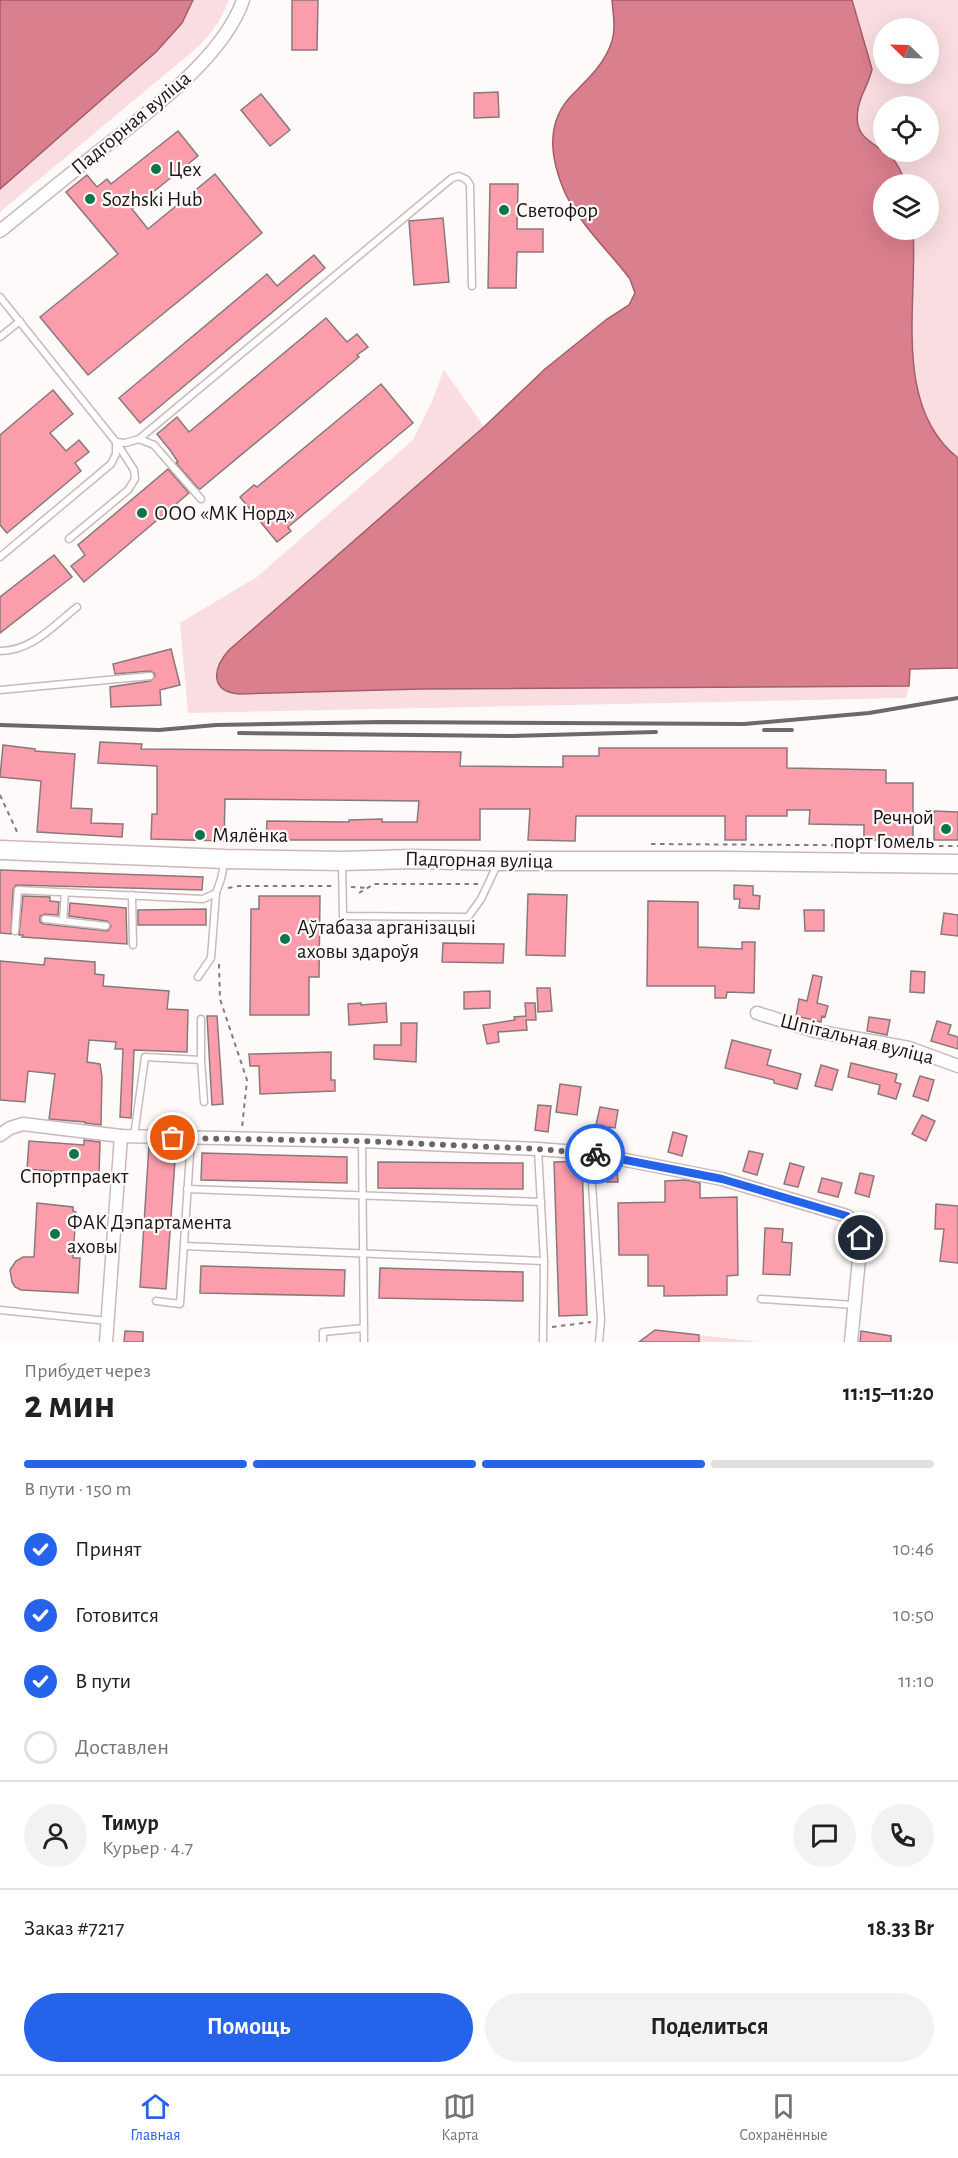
<!DOCTYPE html>
<html lang="ru">
<meta charset="utf-8">
<style>
body{margin:0;font-family:"Alegreya Sans",sans-serif;background:#f2f2f2;color:#202124;height:100vh;display:flex;flex-direction:column;font-size:22px;white-space:nowrap}
*{box-sizing:border-box;margin:0}
p{font-size:20px;color:#757577}
.icon{flex:none;width:33px;height:33px;fill:none;stroke:currentColor;stroke-width:2;stroke-linecap:round;stroke-linejoin:round}
.map{position:relative;height:1342px;overflow:hidden}
.details{display:flex;flex-direction:column;background:#fff;flex:1}
.details>*{flex:none}
.needle{width:39px;rotate:293deg}
.fabs{position:absolute;left:873px;top:18px;display:grid;gap:12px}
.fabs a{display:grid;place-items:center;width:66px;height:66px;border-radius:50%;background:#fff;box-shadow:0 6px 24px #0002;font-size:30px}
.pin{position:absolute;display:grid;place-items:center;width:51px;height:51px;color:#fff;margin:-26px;border:3px solid #fff;border-radius:50%;box-shadow:0 2px 6px #0007}
.courier{position:absolute;display:grid;place-items:center;width:60px;height:60px;margin:-30px;border:4px solid #2563eb;border-radius:50%;background:#fff;color:#222;box-shadow:0 2px 8px #0007}
.summary em{font-style:normal;font-weight:700}
.summary div{display:flex;flex-direction:column-reverse}
.summary{display:flex;align-items:center;justify-content:space-between;height:102px;padding:0 24px}
h1{font-size:39px;font-weight:700;line-height:45px}
.bar{display:grid;grid-template-columns:repeat(4,1fr);gap:9px 6px;align-content:center;height:72px;padding:0 24px}
.bar i{height:8px;border-radius:4px;background:#e0e0e0}
.bar .current{background:#2563eb}
.bar p{grid-column:span 4}
.line{display:flex;align-items:center;gap:15px;padding:0 24px;border-top:2px solid #e0e0e0}
.line div{flex:1}
.round{display:grid;place-items:center;flex:none;width:63px;height:63px;border-radius:32px;background:#f2f2f2}
ol{padding:0 24px;list-style:none}
li{display:flex;align-items:center;gap:18px;height:66px}
li p{margin-inline-start:auto}
li .icon{padding:6px;border-radius:50%;background:#2563eb;color:#fff;stroke-width:4}
li:last-child{color:#757577}
li i{width:33px;height:33px;border:3px solid #e0e0e0;border-radius:50%}
.cta{display:flex;gap:12px;margin-top:auto;padding:12px 24px}
.cta a{flex:1;height:69px;border-radius:36px;background:#2563eb;color:#fff;font-size:24px;font-weight:700;line-height:69px;text-align:center}
.cta a+a{background:#f2f2f2;color:#202124}
.menu{display:flex;justify-content:space-around;align-items:center;height:84px;border-top:2px solid #e0e0e0;background:#fff;font-size:16px;color:#757577}
.menu a{display:grid;justify-items:center;gap:3px}
.menu .current{color:#2563eb}
.map>svg:first-child{display:block}
.green{fill:#f9dde0;fill-rule:evenodd}
.water{fill:#da7f8d;stroke:#a15f69;stroke-width:1.5}
.building{fill:#fc9dac;stroke:#8b787b;stroke-width:1.5}
.lines{fill:none;stroke-linecap:round;stroke-linejoin:round}
.lane-casing{stroke:#ccb8ba;stroke-width:9}
.street-casing{stroke:#ccb8ba;stroke-width:15}
.secondary-casing{stroke:#ccb8ba;stroke-width:21}
.path{stroke:#827c7c;stroke-width:2;stroke-dasharray:4.5 4.5;stroke-linecap:butt}
.lane{stroke:#fff;stroke-width:6}
.street{stroke:#fff;stroke-width:12}
.secondary{stroke:#fff;stroke-width:18}
.rail{stroke:#6e6868;stroke-width:4}
.done{stroke:#6b6565;stroke-width:6;stroke-dasharray:0 10.8}
.route{stroke:#2563eb;stroke-width:8}
.poi-dot{fill:#0f754d;stroke:#fefafa;stroke-width:2}
.labels{text-anchor:middle;dominant-baseline:central;stroke-width:4.5;stroke-linejoin:round;paint-order:stroke}
.street-label{font-size:21px;fill:#1c1515;stroke:#fefafa}
.poi-label{font-size:21px;fill:#1c1515;stroke:#fefafa;text-anchor:start}
</style>
<div class="map">
<svg width="958" height="1342" viewBox="0 0 958 1342">
<rect width="100%" height="100%" fill="#fefafa"/>
<g class="green">
<path d="M0,0H229C222,18 213,32 199,46L0,212Z"/>
<path d="M852,0H958V458C892,406 918,302 913,230H928V184H906C902,174 898,163 890,156C872,141 853,137 858,109C860,95 869,83 872,69ZM884,28H928V74H884ZM884,106H928V152H884Z"/>
<path d="M444,370L484,427L223,657L240,694L421,689L909,686L906,698L188,713L180,623L257,577L413,440L432,401Z"/>
<path d="M655,1330L759,1342H639Z"/>
</g>
<g class="water">
<path d="M0,0H193L182,23L156,52L0,189Z"/>
<path d="M612,0H852L872,69C869,84 860,95 858,109C853,138 872,141 890,156C898,163 902,174 906,184H884V230H913C918,302 892,406 958,458V668L910,669L909,686L421,689L240,694C210,692 212,669 229,650L484,427L545,369L607,319L629,305L635,293L630,279C609,251 582,227 566,195C550,159 544,122 574,93C590,77 605,63 612,41C616,28 613,14 612,0Z"/>
</g>
<g class="building">
<path d="M292,0H318L317,50H292Z"/>
<path d="M498,92L499,117L474,118V93Z"/>
<path d="M261,94L290,130L270,146L241,110Z"/>
<path d="M178,131L198,156L132,209L148,229L215,174L262,233L88,375L40,317L118,254L66,192L87,175L97,187L107,179L111,184Z"/>
<path d="M490,184H518L517,229H543V252H517L516,288H488Z"/>
<path d="M443,218L449,282L414,285L409,221Z"/>
<path d="M314,255L325,268L140,423L119,398L267,274L277,286Z"/>
<path d="M326,318L347,342L357,334L368,347L357,355L359,357L200,489L197,487L176,463L178,462L170,450L157,434L177,417L189,432Z"/>
<path d="M381,384L413,423L288,527L291,531L277,542L240,497L254,485L257,487Z"/>
<path d="M53,390L73,414L50,433L66,451L79,440L89,452L75,463L81,471L7,533L0,525V435Z"/>
<path d="M168,469L189,493L84,582L71,566L85,555L78,545Z"/>
<path d="M54,555L72,577L0,633V597Z"/>
<path d="M171,649L180,685L160,690L161,705L111,707L110,687L150,681L155,676L154,673L150,671L115,674L113,664Z"/>
<path d="M100,742L142,744L141,749L461,752L460,766L563,767V756H599V748H787V768L886,770V783H913V840H864V825L809,824L810,810H787V816H746V840H725V816H576L575,841L528,840L530,809H480V840H266L267,821L349,822V820L382,819V822H417L419,801L225,799L224,841L151,839L152,814H157V766L98,763Z"/>
<path d="M3,745L35,749V751L75,754L71,808L92,809L91,823L123,824L122,837L37,832L41,781L0,777Z"/>
<path d="M934,811L958,812V840H934Z"/>
<path d="M0,870L203,877L202,890L16,885L13,890L11,934L0,933Z"/>
<path d="M734,885L753,886V895L760,896L759,909L739,908L740,899H734Z"/>
<path d="M528,894L567,895L565,956L526,955Z"/>
<path d="M23,896L50,897V901L59,902L58,915L45,914L40,916V922L44,924L108,931L111,926L107,921L69,916L70,903L126,908L127,944L22,937L23,935H19Z"/>
<path d="M259,896H320L319,977H309V1015H250L251,909H259Z"/>
<path d="M648,901L698,902V947L742,949V942H755L754,993L727,992L726,998H715V986H647Z"/>
<path d="M206,909V925H138V910Z"/>
<path d="M804,910H824V931H805Z"/>
<path d="M944,913L958,915V936L941,934Z"/>
<path d="M443,943L504,944L503,963L442,962Z"/>
<path d="M45,958L95,962V974L104,975L103,986L169,991L167,1009L188,1010L187,1052L134,1050L131,1118L120,1117L123,1049H115L116,1042L89,1040L87,1062L100,1064L102,1077L101,1125L85,1123V1122L49,1119L55,1074L28,1071L25,1102L0,1100V961L44,965Z"/>
<path d="M911,971L925,972L924,993L910,992Z"/>
<path d="M813,975L822,977L817,1003L828,1006L825,1017L822,1016L821,1022L796,1016L799,999L807,1001Z"/>
<path d="M537,988H550L552,1011L538,1012Z"/>
<path d="M490,991V1008L464,1009V992Z"/>
<path d="M361,1003V1005L386,1003L387,1022L349,1025L348,1004Z"/>
<path d="M525,1003H535L536,1020H526L527,1030L498,1032L499,1042L487,1044L483,1025L515,1020L514,1017L526,1016Z"/>
<path d="M207,1016H217L223,1104L212,1105Z"/>
<path d="M869,1017L890,1020L887,1035L867,1031Z"/>
<path d="M937,1021L951,1025L948,1034L958,1037V1049L931,1041Z"/>
<path d="M401,1023H417L416,1062L374,1059V1045H401Z"/>
<path d="M732,1040L771,1050L767,1065L801,1074L797,1089L774,1083V1080L725,1068Z"/>
<path d="M331,1052V1080H335V1091L260,1094L259,1066H250L249,1054Z"/>
<path d="M851,1063L897,1074L895,1082L901,1084L896,1099L878,1094L880,1085L848,1077Z"/>
<path d="M821,1065L838,1070L832,1090L815,1086Z"/>
<path d="M920,1076L934,1080L928,1101L913,1096Z"/>
<path d="M560,1084L581,1087L577,1115L556,1112Z"/>
<path d="M538,1105L551,1106L548,1132L535,1130Z"/>
<path d="M600,1107L618,1110L615,1128L609,1127L608,1132L595,1129Z"/>
<path d="M922,1115L935,1121L926,1141L912,1134Z"/>
<path d="M673,1132L687,1136L682,1156L668,1152Z"/>
<path d="M84,1140L100,1142L99,1175L27,1169L29,1141L84,1145Z"/>
<path d="M149,1145L176,1146L166,1289L140,1287Z"/>
<path d="M749,1151L763,1154L757,1175L743,1171Z"/>
<path d="M202,1153L347,1157V1183L201,1180Z"/>
<path d="M582,1161L587,1315L559,1316L554,1162Z"/>
<path d="M378,1162L523,1163V1189L378,1188Z"/>
<path d="M790,1163L804,1167L798,1187L784,1184Z"/>
<path d="M607,1170H617L618,1182H607Z"/>
<path d="M860,1173L874,1176L869,1197L855,1193Z"/>
<path d="M822,1178L842,1183L838,1197L818,1192Z"/>
<path d="M686,1180L700,1183V1198L737,1197L738,1275L727,1276V1295L664,1296V1286H648V1255H619L618,1203L665,1202V1181Z"/>
<path d="M37,1203L73,1207V1211L76,1212L73,1258H80L78,1293L21,1290L15,1287L12,1282L10,1270L16,1261L23,1257H34Z"/>
<path d="M936,1204L958,1206V1263L940,1261L944,1229H935Z"/>
<path d="M765,1228L783,1229L782,1242L792,1243L790,1275L763,1274Z"/>
<path d="M201,1266L345,1270L344,1296L200,1293Z"/>
<path d="M380,1268L523,1272V1301L379,1298Z"/>
<path d="M655,1330L699,1335V1342H639Z"/>
<path d="M125,1331L143,1332V1342H124Z"/>
<path d="M861,1331L891,1336V1342H860Z"/>
</g>
<g class="lines">
<defs>
<g id="lane">
<path d="M0,297L116,442L134,470L135,479L128,490L69,539"/>
<path d="M0,337L20,321"/>
<path d="M139,439L154,445L201,499"/>
<path d="M116,442L125,443L139,439L452,178L459,176L467,180L470,185L472,286"/>
<path d="M0,557L111,464L116,454V442"/>
<path d="M0,651C32,651 53,626 77,607"/>
<path d="M0,690L150,676"/>
<path d="M342,862L343,916L468,917L481,899L497,865"/>
<path d="M132,895L133,945"/>
<path d="M45,919L106,926"/>
<path d="M63,921L65,892"/>
<path d="M15,931L18,890L203,899L216,893L221,879L225,860"/>
<path d="M198,977L211,958L216,893"/>
<path d="M201,1060L204,1102"/>
<path d="M134,1136L145,1057L201,1060V1019"/>
<path d="M362,1141L364,1342"/>
<path d="M538,1149L544,1261L543,1342"/>
<path d="M590,1154L601,1320L599,1342"/>
<path d="M187,1189L541,1202"/>
<path d="M184,1246L544,1261"/>
<path d="M761,1299L855,1305"/>
<path d="M156,1301L180,1304L191,1138"/>
<path d="M0,1310L108,1321"/>
<path d="M323,1342V1332L364,1328"/>
</g>
<g id="street">
<path d="M0,231C36,202 71,173 107,145C153,108 224,56 243,0"/>
<path d="M757,1013L815,1031L909,1048L958,1066"/>
<path d="M0,1135L10,1128L23,1124L121,1136L362,1141L538,1149L590,1153L722,1179L847,1216L857,1225L861,1238L851,1342"/>
<path d="M106,1342L121,1136"/>
</g>
<path id="secondary" d="M0,850L225,859L342,861L413,859L498,861H718L958,864"/>
</defs>
<use href="#lane" class="lane-casing"/>
<use href="#street" class="street-casing"/>
<use href="#secondary" class="secondary-casing"/>
<g class="path">
<path d="M0,795L18,834"/>
<path d="M651,844L958,846"/>
<path d="M351,887L367,888"/>
<path d="M228,888L239,886H333"/>
<path d="M359,893L374,884H479"/>
<path d="M219,964L220,999L247,1080L242,1128"/>
<path d="M552,1327L591,1322"/>
</g>
<use href="#lane" class="lane"/>
<use href="#street" class="street"/>
<use href="#secondary" class="secondary"/>
<g class="rail">
<path d="M0,725L159,730L216,725L382,722L744,724L869,713L958,698"/>
<path d="M764,730H792"/>
<path d="M239,733L512,736L656,732"/>
</g>
</g>
<g class="lines">
<path class="done" d="M173,1138L362,1141L538,1149L595,1154"/>
<path class="route" d="M595,1154L722,1179L847,1216L856,1225L861,1238"/>
</g>
<g class="poi-dot">
<circle cx="156" cy="169" r="6"/>
<circle cx="90" cy="199" r="6"/>
<circle cx="504" cy="210" r="6"/>
<circle cx="142" cy="513" r="6"/>
<circle cx="946" cy="829" r="6"/>
<circle cx="200" cy="835" r="6"/>
<circle cx="285" cy="939" r="6"/>
<circle cx="74" cy="1154" r="6"/>
<circle cx="55" cy="1234" r="6"/>
</g>
<g class="labels">
<g class="street-label">
<text transform="translate(131 123) rotate(-40)">Падгорная вуліца</text>
<text transform="translate(479 860) rotate(1)">Падгорная вуліца</text>
<text transform="translate(857 1039) rotate(14)">Шпітальная вуліца</text>
</g>
<g class="poi-label">
<text x="168" y="169">Цех</text>
<text x="102" y="199">Sozhski Hub</text>
<text x="516" y="210">Светофор</text>
<text x="154" y="513">ООО «МК Норд»</text>
<text x="934" y="817" text-anchor="end">Речной<tspan x="934" dy="24">порт Гомель</tspan></text>
<text x="212" y="835">Мялёнка</text>
<text x="297" y="927">Аўтабаза арганізацыі<tspan x="297" dy="24">аховы здароўя</tspan></text>
<text x="74" y="1176" text-anchor="middle">Спортпраект</text>
<text x="67" y="1222">ФАК Дэпартамента<tspan x="67" dy="24">аховы</tspan></text>
</g>
</g>
</svg>
<div class="fabs">
<a><svg class="needle" viewBox="-14 -14 28 28"><path d="M0-13l5 13h-10z" fill="#e53935"/><path d="M0 13l5-13h-10z" fill="#757577"/></svg></a>
<a><svg class="icon" aria-label="locate" viewBox="0 0 24 24"><circle cx="12" cy="12" r="6"/><path d="M12 2v4M12 18v4M2 12h4M18 12h4"/></svg></a>
<a><svg class="icon" aria-label="layers" viewBox="0 0 24 24"><path d="M12 4l9 5-9 5-9-5zM3 14l9 5 9-5"/></svg></a>
</div>
<div class="pin" style="left:173px;top:1138px;background:#ea580c"><svg class="icon" aria-label="bag" viewBox="0 0 24 24"><path d="M5 8h14l-1 12H6zM9 8a3 3 0 0 1 6 0"/></svg></div>
<div class="pin" style="left:861px;top:1238px;background:#1f2937"><svg class="icon" aria-label="home" viewBox="0 0 24 24"><path d="M3 11l9-7 9 7M6 9v11h12V9"/></svg></div>
<div class="courier" style="left:595px;top:1154px"><svg class="icon" aria-label="bike" viewBox="0 0 24 24"><circle cx="6" cy="16" r="4"/><circle cx="18" cy="16" r="4"/><path d="M6 16l4-8h5l3 8M10 8l3 8H6M13 5h3"/></svg></div>
</div>
<section class="details">
<div class="summary"><div><h1>2 мин</h1><p>Прибудет через</p></div><em>11:15–11:20</em></div>
<div class="bar"><i class="current"></i><i class="current"></i><i class="current"></i><i></i><p>В пути · 150 m</p></div>
<ol>
<li><svg class="icon" aria-label="check" viewBox="0 0 24 24"><path d="M5 12l5 5 9-10"/></svg>Принят<p>10:46</p></li>
<li><svg class="icon" aria-label="check" viewBox="0 0 24 24"><path d="M5 12l5 5 9-10"/></svg>Готовится<p>10:50</p></li>
<li><svg class="icon" aria-label="check" viewBox="0 0 24 24"><path d="M5 12l5 5 9-10"/></svg>В пути<p>11:10</p></li>
<li><i></i>Доставлен</li>
</ol>
<div class="line" style="height:108px"><a class="round"><svg class="icon" aria-label="person" viewBox="0 0 24 24"><circle cx="12" cy="8" r="4"/><path d="M4 21q1-7 8-7t8 7"/></svg></a><div><b>Тимур</b><p>Курьер · 4.7</p></div><a class="round"><svg class="icon" aria-label="chat" viewBox="0 0 24 24"><path d="M4 5h16v11H9l-5 4z"/></svg></a><a class="round"><svg class="icon" aria-label="phone" viewBox="0 0 24 24"><path d="M5 4h4l2 5-3 2q2 4 5 5l2-3 5 2v4C11 20 4 13 5 4z"/></svg></a></div>
<div class="line" style="height:78px"><div>Заказ #7217</div><b>18.33 Br</b></div>
<div class="cta"><a>Помощь</a><a>Поделиться</a></div>
</section>
<nav class="menu">
<a class="current"><svg class="icon" aria-label="home" viewBox="0 0 24 24"><path d="M3 11l9-7 9 7M6 9v11h12V9"/></svg>Главная</a>
<a><svg class="icon" aria-label="map" viewBox="0 0 24 24"><path d="M3 6l6-2 6 2 6-2v14l-6 2-6-2-6 2zM9 4v14M15 6v14"/></svg>Карта</a>
<a><svg class="icon" aria-label="saved" viewBox="0 0 24 24"><path d="M7 4h10v16l-5-4-5 4z"/></svg>Сохранённые</a>
</nav>
